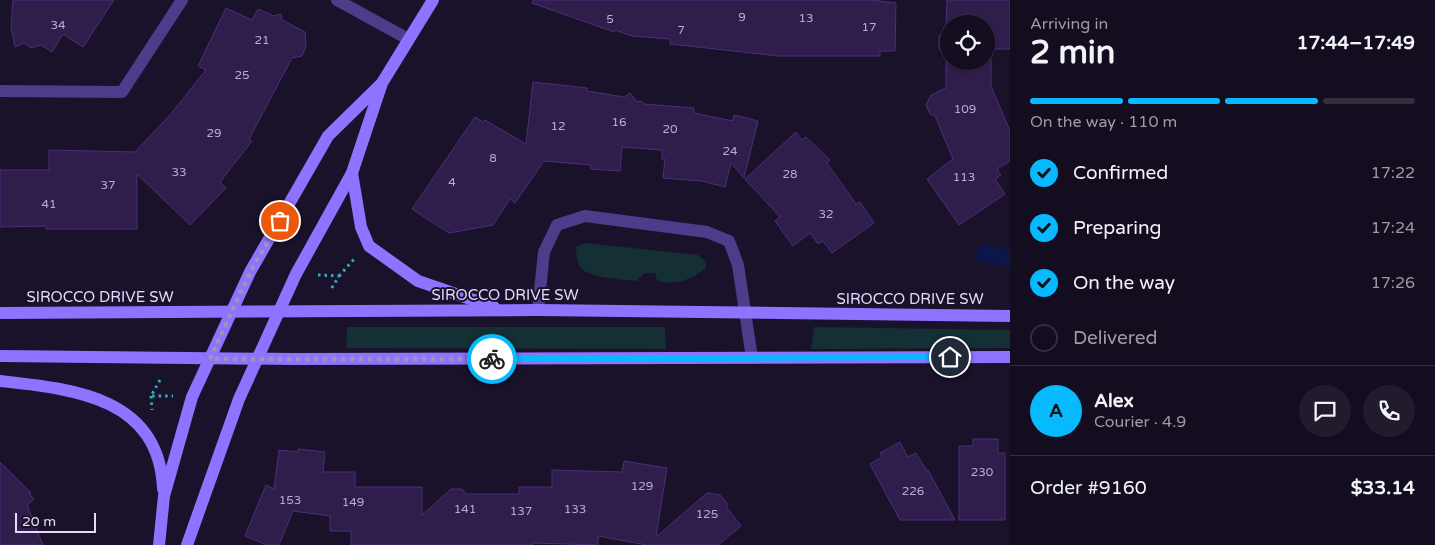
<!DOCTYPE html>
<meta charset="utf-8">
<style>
body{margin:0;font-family:"Varela Round",sans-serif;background:#211b2d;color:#f1f3f6;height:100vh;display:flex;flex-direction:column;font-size:19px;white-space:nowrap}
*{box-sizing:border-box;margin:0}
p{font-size:16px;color:#9d9ca5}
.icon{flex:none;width:28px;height:28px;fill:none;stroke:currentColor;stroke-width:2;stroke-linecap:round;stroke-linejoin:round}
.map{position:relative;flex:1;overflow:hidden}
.details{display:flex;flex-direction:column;background:#140d20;width:425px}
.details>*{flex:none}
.tools{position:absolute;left:940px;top:15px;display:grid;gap:10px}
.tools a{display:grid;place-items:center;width:55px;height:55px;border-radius:50%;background:#140d20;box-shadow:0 1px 4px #0004,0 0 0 1px #332d3e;font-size:25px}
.scale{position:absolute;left:15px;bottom:12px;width:81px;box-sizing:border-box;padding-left:5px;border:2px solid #e6dbff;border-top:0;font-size:14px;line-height:18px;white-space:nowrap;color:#e6dbff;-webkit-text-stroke:4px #1a112b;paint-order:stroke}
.pin{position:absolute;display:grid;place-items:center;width:42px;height:42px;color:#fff;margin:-21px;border:2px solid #fff;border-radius:50%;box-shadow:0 1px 5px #0007}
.courier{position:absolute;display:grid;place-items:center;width:50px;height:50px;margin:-25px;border:4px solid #07b9ff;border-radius:50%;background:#fff;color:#222;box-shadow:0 1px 6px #0007}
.summary em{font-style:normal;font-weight:800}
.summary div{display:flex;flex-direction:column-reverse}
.summary{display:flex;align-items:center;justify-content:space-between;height:85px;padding:0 20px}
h1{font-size:32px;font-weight:800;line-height:38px}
.bar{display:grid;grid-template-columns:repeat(4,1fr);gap:8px 5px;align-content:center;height:60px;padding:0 20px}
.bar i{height:6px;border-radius:4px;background:#332d3e}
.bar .active{background:#07b9ff}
.bar p{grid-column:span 4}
.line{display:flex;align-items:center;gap:12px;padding:0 20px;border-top:1px solid #332d3e}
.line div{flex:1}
.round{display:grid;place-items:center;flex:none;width:52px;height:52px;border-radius:26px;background:#211b2d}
ol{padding:0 20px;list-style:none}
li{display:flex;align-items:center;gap:15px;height:55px}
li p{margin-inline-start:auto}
li .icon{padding:5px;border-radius:50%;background:#07b9ff;color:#111;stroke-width:4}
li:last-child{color:#9d9ca5}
li i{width:28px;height:28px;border:2px solid #332d3e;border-radius:50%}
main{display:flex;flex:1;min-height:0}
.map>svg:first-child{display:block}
.green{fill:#143035}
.water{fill:#0b164a}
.building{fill:#2f1d4c;stroke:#4b2f78;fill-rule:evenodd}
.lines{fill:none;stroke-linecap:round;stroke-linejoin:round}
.path{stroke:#30adbe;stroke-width:3;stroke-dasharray:2.5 4;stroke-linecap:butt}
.street{stroke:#4d3c8a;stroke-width:12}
.secondary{stroke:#8f72ff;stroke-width:12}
.done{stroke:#9f94b5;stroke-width:5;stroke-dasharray:0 9}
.route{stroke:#07b9ff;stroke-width:6}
.labels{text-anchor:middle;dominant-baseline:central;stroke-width:4;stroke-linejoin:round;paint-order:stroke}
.number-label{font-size:12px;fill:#b8acd2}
.street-label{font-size:15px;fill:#e6dbff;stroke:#1a112b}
</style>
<main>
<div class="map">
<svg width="1010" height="545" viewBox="0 0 1010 545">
<rect width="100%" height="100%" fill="#1a112b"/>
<g class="green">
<path d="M585,243L698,255L705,261L706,268C693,279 673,287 657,280L655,273H644L637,281C625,280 587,278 580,267C577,261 576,254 576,247Z"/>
<path d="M347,327H665L666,349L346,348Z"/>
<path d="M814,327L1010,330V348L811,349Z"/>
</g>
<path class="water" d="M979,244L1010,250V267L976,260Z"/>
<g class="building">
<path d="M13,0H114L83,47L63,34L52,52L41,45L31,48L24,43L15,47L11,27Z"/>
<path d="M533,0H871L896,3L895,51H880V56H778L670,44V39L632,36L615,30L614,32L532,3Z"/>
<path d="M947,0H1010V49H991V86L1010,131V161L997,169L1001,175L995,179L1005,194L959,225L927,179L953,159L935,116L930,114L926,105L931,95L946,88V57L939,49V36L946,29ZM949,24H986V61H949Z"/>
<path d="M226,8L252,20L258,9L274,16L281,14L282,20L305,32L306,46L302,56L292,58L249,139L252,141L220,182L226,188L190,225L137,174V229H46V226L0,227V170H49V150L135,152L170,115L206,70L198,66Z"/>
<path d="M533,82L587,88V91L624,97L630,93L636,101L643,102V104L694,108V113L733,121L734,115L758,121L744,178L731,163L725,187L702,181L663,178L665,159H662V150L622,147L620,171L591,169V165L544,161L515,203L510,199L493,225L449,233L412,209L475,117L483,122L485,120L526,144Z"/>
<path d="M796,132L802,140L806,137L830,160L827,163L856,204L860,202L874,223L832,253L823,241L818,244L810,233L793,246L775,221L780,217L745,179Z"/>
<path d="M973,439H998V453H1005V520H959V446H973Z"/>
<path d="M900,442L908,457L916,453L926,470H928L955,520H900L870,464L882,457L880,453Z"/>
<path d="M298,449L325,452L323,472H355V487H422V515L451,489H462L466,494H519V487H552V470L622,472L624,461L667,468L656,537L707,493L720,495L727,503V508L741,526L718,545H647L598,536V545L533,543V545H351V531H330V516L293,511L279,545H267L245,536L266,485L274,489L279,450L298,452Z"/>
<path d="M0,462L31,493L29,494L34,499L27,505L43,545H0Z"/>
</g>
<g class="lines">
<g class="path">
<path d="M318,275L339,276L330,291"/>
<path d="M339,276L355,258"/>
<path d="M160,380L151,396H173"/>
<path d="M151,396L152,410"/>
</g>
<g class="street">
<path d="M337,0L408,39"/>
<path d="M0,91L122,92L182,0"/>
<path d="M538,310L544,252L557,225L585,216L707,232L729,241L738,265L752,358"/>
</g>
<g class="secondary">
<path d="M352,173L361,227L369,246L418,281L494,307"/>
<path d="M0,313L538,310L1010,316"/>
<path d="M0,356L292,359L1010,357"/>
<path d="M0,381C72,389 159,396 163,489"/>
<path d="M159,545L164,496L192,397L250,272L328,136L380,85"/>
<path d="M187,545L239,399L296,274L352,173L382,83L433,0"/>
</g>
</g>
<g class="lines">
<path class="done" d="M280,221L250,272L210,359H492"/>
<path class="route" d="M492,359L950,357"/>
</g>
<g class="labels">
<g class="number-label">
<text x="742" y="17">9</text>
<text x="806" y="18">13</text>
<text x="610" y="19">5</text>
<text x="58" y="25">34</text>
<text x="869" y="27">17</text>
<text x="681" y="30">7</text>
<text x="262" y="40">21</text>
<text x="242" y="75">25</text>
<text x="965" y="109">109</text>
<text x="619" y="122">16</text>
<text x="558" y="126">12</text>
<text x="670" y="129">20</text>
<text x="214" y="133">29</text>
<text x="730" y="151">24</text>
<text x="493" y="158">8</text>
<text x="179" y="172">33</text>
<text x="790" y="174">28</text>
<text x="964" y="177">113</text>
<text x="452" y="182">4</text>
<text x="108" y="185">37</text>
<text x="49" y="204">41</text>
<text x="826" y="214">32</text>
<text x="982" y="472">230</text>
<text x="642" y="486">129</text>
<text x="913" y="491">226</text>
<text x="290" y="500">153</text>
<text x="353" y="502">149</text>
<text x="465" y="509">141</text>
<text x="575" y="509">133</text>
<text x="521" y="511">137</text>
<text x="707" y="514">125</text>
</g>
<g class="street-label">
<text x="505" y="295">SIROCCO DRIVE SW</text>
<text x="100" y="297">SIROCCO DRIVE SW</text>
<text x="910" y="299">SIROCCO DRIVE SW</text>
</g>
</g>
</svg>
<div class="tools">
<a><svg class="icon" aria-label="locate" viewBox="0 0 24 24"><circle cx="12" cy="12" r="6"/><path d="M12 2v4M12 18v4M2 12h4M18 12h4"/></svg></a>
</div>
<div class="scale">20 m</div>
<div class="pin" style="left:280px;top:221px;background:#ea580c"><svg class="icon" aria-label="bag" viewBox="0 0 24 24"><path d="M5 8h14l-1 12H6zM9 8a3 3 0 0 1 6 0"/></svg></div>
<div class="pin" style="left:950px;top:357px;background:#1f2937"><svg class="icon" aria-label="home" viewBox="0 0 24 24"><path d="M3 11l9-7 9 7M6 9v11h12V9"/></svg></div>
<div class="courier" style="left:492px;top:359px"><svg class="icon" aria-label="bike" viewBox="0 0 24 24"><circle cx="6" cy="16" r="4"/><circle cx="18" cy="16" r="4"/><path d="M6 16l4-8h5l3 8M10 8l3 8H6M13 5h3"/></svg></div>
</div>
<section class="details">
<div class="summary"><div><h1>2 min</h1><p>Arriving in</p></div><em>17:44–17:49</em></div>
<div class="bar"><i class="active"></i><i class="active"></i><i class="active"></i><i></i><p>On the way · 110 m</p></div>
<ol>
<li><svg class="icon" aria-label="check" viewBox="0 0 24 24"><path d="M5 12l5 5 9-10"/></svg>Confirmed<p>17:22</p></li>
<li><svg class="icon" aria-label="check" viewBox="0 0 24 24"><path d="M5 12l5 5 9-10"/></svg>Preparing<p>17:24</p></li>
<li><svg class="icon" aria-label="check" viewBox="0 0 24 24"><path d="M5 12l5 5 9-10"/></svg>On the way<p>17:26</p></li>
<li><i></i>Delivered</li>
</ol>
<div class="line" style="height:90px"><b class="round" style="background:#07b9ff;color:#111">A</b><div><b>Alex</b><p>Courier · 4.9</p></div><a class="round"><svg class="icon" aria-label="chat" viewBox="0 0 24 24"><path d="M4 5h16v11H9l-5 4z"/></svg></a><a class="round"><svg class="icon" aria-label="phone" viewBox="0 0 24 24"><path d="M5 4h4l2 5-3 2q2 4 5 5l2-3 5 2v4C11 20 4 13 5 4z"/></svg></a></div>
<div class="line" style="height:65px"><div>Order #9160</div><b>$33.14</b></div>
</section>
</main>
